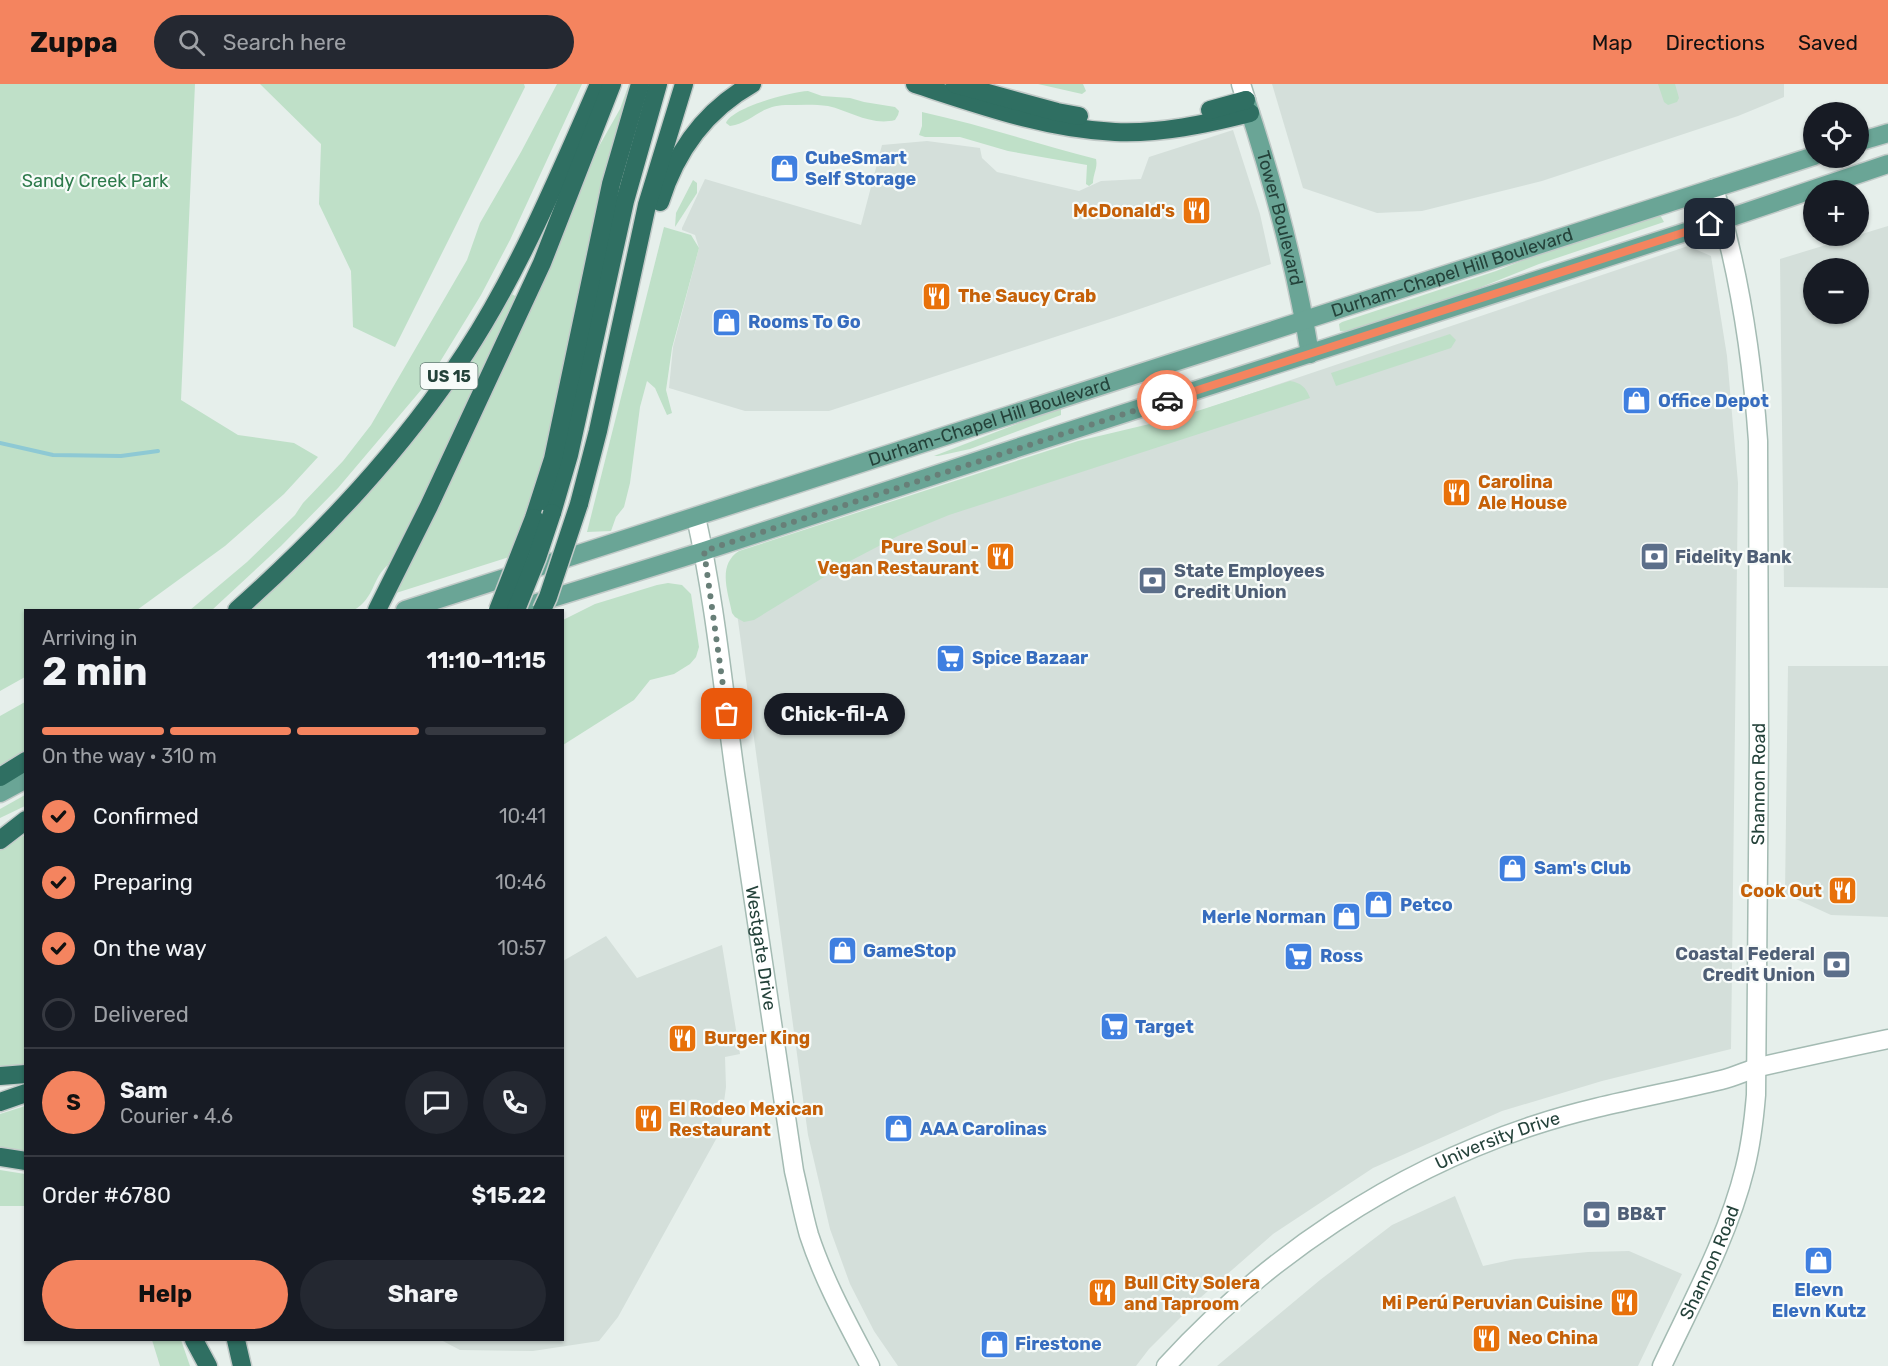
<!DOCTYPE html>
<meta charset="utf-8">
<style>
body{margin:0;font-family:Rubik,sans-serif;background:#242831;color:#f1f3f6;height:100vh;display:flex;flex-direction:column;font-size:22px;white-space:nowrap}
*{box-sizing:border-box;margin:0}
p{font-size:20px;color:#9ea1a6}
.icon{flex:none;width:33px;height:33px;fill:none;stroke:currentColor;stroke-width:2;stroke-linecap:round;stroke-linejoin:round}
.map{position:relative;flex:1;overflow:hidden}
.sheet{position:absolute;left:24px;top:525px;width:540px;height:732px;display:flex;flex-direction:column;background:#171b24;border-radius:0px;box-shadow:0 2px 4px #0004}
.sheet>*{flex:none}
.buttons{position:absolute;left:1803px;top:18px;display:grid;gap:12px}
.buttons a{display:grid;place-items:center;width:66px;height:66px;border-radius:50%;background:#171b24;box-shadow:0 2px 4px #0004;font-size:30px}
.pin{position:absolute;display:grid;place-items:center;width:51px;height:51px;color:#fff;margin:-26px;border-radius:12px;box-shadow:0 3px 9px #0006}
.courier{position:absolute;display:grid;place-items:center;width:60px;height:60px;margin:-30px;border:4px solid #f4845f;border-radius:50%;background:#fff;color:#222;box-shadow:0 2px 8px #0007}
.bubble{position:absolute;height:42px;border-radius:21px;background:#171b24;box-shadow:0 2px 4px #0004;font-size:20px;font-weight:700;line-height:42px;text-align:center}
.headline em{font-style:normal;font-weight:700}
.headline div{display:flex;flex-direction:column-reverse}
.headline{display:flex;align-items:center;justify-content:space-between;height:102px;padding:0 18px}
h1{font-size:39px;font-weight:700;line-height:45px}
.bar{display:grid;grid-template-columns:repeat(4,1fr);gap:9px 6px;align-content:center;height:72px;padding:0 18px}
.bar i{height:8px;border-radius:4px;background:#363941}
.bar .selected{background:#f4845f}
.bar p{grid-column:span 4}
.line{display:flex;align-items:center;gap:15px;padding:0 18px;border-top:2px solid #363941}
.line div{flex:1}
.round{display:grid;place-items:center;flex:none;width:63px;height:63px;border-radius:32px;background:#242831}
ol{padding:0 18px;list-style:none}
li{display:flex;align-items:center;gap:18px;height:66px}
li p{margin-inline-start:auto}
li .icon{padding:6px;border-radius:50%;background:#f4845f;color:#111;stroke-width:4}
li:last-child{color:#9ea1a6}
li i{width:33px;height:33px;border:3px solid #363941;border-radius:50%}
.primary-button{display:flex;gap:12px;margin-top:auto;padding:12px 18px}
.primary-button a{flex:1;height:69px;border-radius:36px;background:#f4845f;color:#111;font-size:24px;font-weight:700;line-height:69px;text-align:center}
.primary-button a+a{background:#242831;color:#f1f3f6}
header{display:flex;align-items:center;gap:36px;box-sizing:border-box;height:84px;padding:0 30px;background:#f4845f;color:#111}
header strong{font-size:28px}
nav{display:flex;gap:33px;margin-inline-start:auto;font-size:21px}
.search{width:420px;height:54px;background:#242831;display:flex;align-items:center;gap:15px;box-sizing:border-box;padding:0 21px;border-radius:33px;color:#9ea1a6;font-size:22px}
.map>svg:first-child{display:block}
.built{fill:#d4dfda;fill-rule:evenodd}
.green{fill:#bfe0c8}
.lines{fill:none;stroke-linecap:round;stroke-linejoin:round}
.stream{stroke:#8ec9d4;stroke-width:4}
.secondary-casing{stroke:#a4bbb3;stroke-width:21}
.primary-casing{stroke:#c2cac8;stroke-width:21}
.highway-casing{stroke:#c2cac8;stroke-width:21}
.secondary{stroke:#fff;stroke-width:18}
.primary{stroke:#6aa596;stroke-width:18}
.highway{stroke:#2f6f62;stroke-width:18}
.highway-bridge-casing{stroke:#c2cac8;stroke-width:21;stroke-linecap:butt}
.highway-bridge{stroke:#2f6f62;stroke-width:18}
.done{stroke:#687f78;stroke-width:6;stroke-dasharray:0 10.8}
.route{stroke:#f4845f;stroke-width:8}
.labels{text-anchor:middle;dominant-baseline:central;stroke-width:4.5;stroke-linejoin:round;paint-order:stroke}
.shield{fill:#f7fbf9;stroke:#637a73;stroke-width:1.5}
.shield-label{font-size:16px;font-weight:bold;fill:#24423a}
.shop-label{font-size:18px;font-weight:bold;fill:#366cbe;stroke:#f7fbf9;text-anchor:start}
.park-label{font-size:18px;fill:#2d7a4b;stroke:#f7fbf9}
.food-label{font-size:18px;font-weight:bold;fill:#c56008;stroke:#f7fbf9;text-anchor:start}
.street-label{font-size:18px;fill:#24423a;stroke:#f7fbf9}
.service-label{font-size:18px;font-weight:bold;fill:#4e5e75;stroke:#f7fbf9;text-anchor:start}
</style>
<header>
<strong>Zuppa</strong>
<div class="search"><svg class="icon" aria-label="search" viewBox="0 0 24 24"><circle cx="10" cy="10" r="6"/><path d="M15 15l6 6"/></svg>Search here</div>
<nav><a>Map</a><a>Directions</a><a>Saved</a></nav>
</header>
<div class="map">
<svg width="1888" height="1282" viewBox="0 0 1888 1282">
<rect width="100%" height="100%" fill="#e6efeb"/>
<g class="built">
<path d="M1272,0H1784V13L1738,32L1542,97L1422,127L1377,129L1303,104Z"/>
<path d="M1233,46L1260,130L1271,180L1122,231L829,327H745L669,304L673,263L699,164L695,151L682,146V144L705,95L861,141L882,61L927,57L980,64L982,74L997,88L1079,107L1101,97L1141,95L1149,73Z"/>
<path d="M1888,142V504L1784,503L1780,175ZM1858,184V230H1814V184Z"/>
<path d="M1688,162L1711,172L1727,272L1738,399L1731,965L1602,997L1502,1027L1373,1084L1273,1150L1200,1214L1149,1265L1136,1282H898L874,1247L850,1200L830,1145L808,1051L731,485Z"/>
<path d="M1788,582H1888V833L1831,831L1785,810Z"/>
<path d="M606,852L637,894L722,861L740,970L725,973L726,1003L720,1048L618,1233L599,1257L533,1267L460,1266L441,1256H562L563,877Z"/>
<path d="M1455,1112L1483,1182L1515,1175L1588,1168L1629,1167L1682,1190L1638,1282H1217L1320,1196L1392,1141Z"/>
</g>
<g class="green">
<path d="M0,0H195L181,316L238,351L294,359L318,373L284,410L225,462L137,526H26L25,593L0,607Z"/>
<path d="M260,0H524L525,3L395,263L353,243L351,187L319,120L321,60Z"/>
<path d="M557,0H582L510,156L481,211L427,299L338,404L281,462L212,526H190L247,478L295,431L303,419L343,377L371,341L467,176L480,139L521,68Z"/>
<path d="M629,0H632L599,114L546,370L512,472L396,509L455,389L507,277L598,64L620,25Z"/>
<path d="M1038,0H1083L1086,7L1082,10Z"/>
<path d="M1658,0H1675L1679,14L1677,18L1668,21L1664,18Z"/>
<path d="M808,7L822,12L850,14L864,18L895,23L899,27L898,31L895,36C871,42 850,27 828,22C815,20 799,21 785,21C759,22 752,39 730,42L726,39C733,23 791,8 808,7Z"/>
<path d="M922,28C981,41 1038,60 1096,75C1098,84 1093,90 1093,99L1089,102L1086,100L1087,81L1008,67L960,53H925L919,51L922,42Z"/>
<path d="M693,96L697,99V109L675,143L676,129Z"/>
<path d="M1659,129L1664,138L1539,180L1469,208L1346,248L1340,247L1339,240L1342,238L1496,187L1566,159Z"/>
<path d="M664,143L691,151L699,164L672,264L666,306L672,329L667,331L655,304L647,297L640,323L630,399L624,423L616,433L611,447L587,448Z"/>
<path d="M510,209L517,213L444,371L388,481C372,494 375,514 354,526H249C327,457 400,383 458,296C477,268 493,239 510,209Z"/>
<path d="M1450,250L1456,256L1451,264L1336,302L1331,289Z"/>
<path d="M1290,297C1301,299 1306,303 1310,314L949,431L898,452L852,476L754,536L744,538L735,533L732,529C728,508 717,481 739,467L1078,357L1179,333Z"/>
<path d="M1061,323V331L970,365L938,372H934Z"/>
<path d="M668,499L682,501L691,510L699,563L696,573L690,580L674,590L650,596L634,616L563,661V536L595,520L657,501Z"/>
<path d="M25,618V667L0,683V632Z"/>
<path d="M25,711V722L0,734V725Z"/>
<path d="M25,751V981L0,983V764Z"/>
<path d="M25,1022V1071L0,1067V1030Z"/>
<path d="M0,1086L25,1090V1122H0Z"/>
<path d="M152,1256H181L190,1282H160Z"/>
</g>
<g class="lines">
<path class="stream" d="M0,359L53,371L121,372L158,367"/>
<defs>
<g id="secondary">
<path d="M1241,0L1246,16"/>
<path id="s1" d="M696,433C715,518 723,604 735,690C754,822 775,954 794,1087C799,1108 803,1130 809,1151C824,1197 848,1240 870,1282"/>
<path id="s2" d="M1166,1282C1266,1173 1394,1087 1535,1041C1596,1021 1659,1011 1721,996C1734,993 1746,987 1759,983C1802,973 1845,964 1888,955"/>
<path id="s3" d="M1662,1282C1692,1218 1728,1153 1745,1084C1751,1060 1754,1035 1756,1011L1759,657L1758,357C1752,271 1739,186 1714,104"/>
</g>
<g id="primary">
<path id="s4" d="M1246,16C1273,98 1296,185 1310,270"/>
<path d="M1858,58L1888,49"/>
<path id="s5" d="M405,526L1814,72"/>
<path d="M514,526L704,467L1017,364L1723,136L1888,80"/>
<path d="M0,709L26,695"/>
</g>
<g id="highway">
<path d="M915,0C980,21 1046,45 1115,48C1161,50 1206,40 1250,29"/>
<path d="M955,0L1057,28L1079,32"/>
<path d="M1210,26L1246,16"/>
<path d="M660,118C676,67 706,26 752,0"/>
<path d="M579,420L598,347L647,121L684,0"/>
<path d="M552,429L569,371L625,117L658,0"/>
<path d="M534,434L553,375L611,100L640,0"/>
<path d="M237,526C323,449 402,366 466,268C520,185 559,91 599,0"/>
<path d="M377,526L429,422L542,179L612,0"/>
<path d="M0,693L26,677"/>
<path d="M0,756L26,736"/>
<path d="M0,992L26,990"/>
<path d="M0,1018L26,1009"/>
<path d="M0,1073L26,1077"/>
<path d="M194,1256L208,1282"/>
<path d="M236,1256L242,1282"/>
</g>
</defs>
<use href="#secondary" class="secondary-casing"/>
<use href="#primary" class="primary-casing"/>
<use href="#highway" class="highway-casing"/>
<use href="#secondary" class="secondary"/>
<use href="#primary" class="primary"/>
<use href="#highway" class="highway"/>
<defs>
<g id="highway-bridge">
<path d="M498,526L534,434"/>
<path d="M516,526L537,474L552,429"/>
<path d="M542,526L548,513L579,420"/>
</g>
</defs>
<use href="#highway-bridge" class="highway-bridge-casing"/>
<use href="#highway-bridge" class="highway-bridge"/>
</g>
<g class="lines">
<path class="done" d="M727,630L704,467L1167,316"/>
<path class="route" d="M1167,316L1710,140"/>
</g>
<defs>
<symbol id="shop-square" viewBox="-11 -11 22 22"><rect x="-9" y="-9" width="18" height="18" rx="4" fill="#3f7fe0" stroke="#f7fbf9"/><path d="M-5-2.5h2.3a2.7 3.5 0 0 1 5.4 0H5L5.5 6h-11ZM-1.5-2.5h3a1.5 2.3 0 0 0-3 0Z" fill="#fff"/></symbol>
<symbol id="restaurant-square" viewBox="-11 -11 22 22"><rect x="-9" y="-9" width="18" height="18" rx="4" fill="#e8710a" stroke="#f7fbf9"/><path d="M-5-6h1v4h1v-4h1v4h1v-4h1v5L-1.5 .5V6h-2V.5L-5-1ZM5-6V6H3V1.5H1.5Q1.5-4 5-6Z" fill="#fff"/></symbol>
<symbol id="bank-square" viewBox="-11 -11 22 22"><rect x="-9" y="-9" width="18" height="18" rx="4" fill="#5c6f8a" stroke="#f7fbf9"/><path d="M-6-4H6V4H-6ZM0-2.3a2.3 2.3 0 1 0 0 4.6a2.3 2.3 0 1 0 0-4.6Z" fill="#fff"/></symbol>
<symbol id="supermarket-square" viewBox="-11 -11 22 22"><rect x="-9" y="-9" width="18" height="18" rx="4" fill="#3f7fe0" stroke="#f7fbf9"/><path d="M-6-5.5h2.5l.6 2H6L4.5 2H-2.5L-4.4-4H-6ZM-1.5 3.2a1.3 1.3 0 1 0 .1 0ZM3 3.2a1.3 1.3 0 1 0 .1 0Z" fill="#fff"/></symbol>
</defs>
<g fill-rule="evenodd">
<use href="#shop-square" x="768" y="68" width="33" height="33"/>
<use href="#restaurant-square" x="1180" y="110" width="33" height="33"/>
<use href="#restaurant-square" x="920" y="196" width="33" height="33"/>
<use href="#shop-square" x="710" y="222" width="33" height="33"/>
<use href="#shop-square" x="1620" y="300" width="33" height="33"/>
<use href="#restaurant-square" x="1440" y="392" width="33" height="33"/>
<use href="#restaurant-square" x="984" y="456" width="33" height="33"/>
<use href="#bank-square" x="1638" y="456" width="33" height="33"/>
<use href="#bank-square" x="1136" y="480" width="33" height="33"/>
<use href="#supermarket-square" x="934" y="558" width="33" height="33"/>
<use href="#shop-square" x="1496" y="768" width="33" height="33"/>
<use href="#restaurant-square" x="1826" y="790" width="33" height="33"/>
<use href="#shop-square" x="1362" y="804" width="33" height="33"/>
<use href="#shop-square" x="1330" y="816" width="33" height="33"/>
<use href="#shop-square" x="826" y="850" width="33" height="33"/>
<use href="#supermarket-square" x="1282" y="856" width="33" height="33"/>
<use href="#bank-square" x="1820" y="864" width="33" height="33"/>
<use href="#supermarket-square" x="1098" y="926" width="33" height="33"/>
<use href="#restaurant-square" x="666" y="938" width="33" height="33"/>
<use href="#restaurant-square" x="632" y="1018" width="33" height="33"/>
<use href="#shop-square" x="882" y="1028" width="33" height="33"/>
<use href="#bank-square" x="1580" y="1114" width="33" height="33"/>
<use href="#shop-square" x="1802" y="1160" width="33" height="33"/>
<use href="#restaurant-square" x="1086" y="1192" width="33" height="33"/>
<use href="#restaurant-square" x="1608" y="1202" width="33" height="33"/>
<use href="#restaurant-square" x="1470" y="1238" width="33" height="33"/>
<use href="#shop-square" x="978" y="1244" width="33" height="33"/>
</g>
<g class="labels">
<rect class="shield" x="420.5" y="279" width="57" height="26" rx="4.5"/>
<g class="shield-label">
<text x="449" y="292">US 15</text>
</g>
<g class="shop-label">
<text x="805" y="74">CubeSmart<tspan x="805" dy="21">Self Storage</tspan></text>
<text x="748" y="238">Rooms To Go</text>
<text x="1658" y="317">Office Depot</text>
<text x="972" y="574">Spice Bazaar</text>
<text x="1534" y="784">Sam's Club</text>
<text x="1400" y="821">Petco</text>
<text x="1326" y="833" text-anchor="end">Merle Norman</text>
<text x="863" y="867">GameStop</text>
<text x="1320" y="872">Ross</text>
<text x="1135" y="943">Target</text>
<text x="920" y="1045">AAA Carolinas</text>
<text x="1819" y="1206" text-anchor="middle">Elevn<tspan x="1819" dy="21">Elevn Kutz</tspan></text>
<text x="1015" y="1260">Firestone</text>
</g>
<g class="park-label">
<text x="95" y="97">Sandy Creek Park</text>
</g>
<g class="food-label">
<text x="1175" y="127" text-anchor="end">McDonald's</text>
<text x="958" y="212">The Saucy Crab</text>
<text x="1478" y="398">Carolina<tspan x="1478" dy="21">Ale House</tspan></text>
<text x="979" y="463" text-anchor="end">Pure Soul -<tspan x="979" dy="21">Vegan Restaurant</tspan></text>
<text x="1822" y="807" text-anchor="end">Cook Out</text>
<text x="704" y="954">Burger King</text>
<text x="669" y="1025">El Rodeo Mexican<tspan x="669" dy="21">Restaurant</tspan></text>
<text x="1124" y="1199">Bull City Solera<tspan x="1124" dy="21">and Taproom</tspan></text>
<text x="1603" y="1219" text-anchor="end">Mi Perú Peruvian Cuisine</text>
<text x="1508" y="1254">Neo China</text>
</g>
<g class="street-label">
<text stroke="none"><textPath href="#s4" startOffset="123">Tower Boulevard</textPath></text>
<text stroke="none"><textPath href="#s5" startOffset="1100">Durham-Chapel Hill Boulevard</textPath></text>
<text stroke="none"><textPath href="#s5" startOffset="614">Durham-Chapel Hill Boulevard</textPath></text>
<text stroke="none"><textPath href="#s3" startOffset="600">Shannon Road</textPath></text>
<text stroke="none"><textPath href="#s1" startOffset="436">Westgate Drive</textPath></text>
<text stroke="none"><textPath href="#s2" startOffset="405">University Drive</textPath></text>
<text stroke="none"><textPath href="#s3" startOffset="114">Shannon Road</textPath></text>
</g>
<g class="service-label">
<text x="1675" y="473">Fidelity Bank</text>
<text x="1174" y="487">State Employees<tspan x="1174" dy="21">Credit Union</tspan></text>
<text x="1815" y="870" text-anchor="end">Coastal Federal<tspan x="1815" dy="21">Credit Union</tspan></text>
<text x="1617" y="1130">BB&amp;T</text>
</g>
</g>
</svg>
<div class="buttons">
<a><svg class="icon" aria-label="locate" viewBox="0 0 24 24"><circle cx="12" cy="12" r="6"/><path d="M12 2v4M12 18v4M2 12h4M18 12h4"/></svg></a>
<a>+</a>
<a>−</a>
</div>
<div class="pin" style="left:727px;top:630px;background:#ea580c"><svg class="icon" aria-label="bag" viewBox="0 0 24 24"><path d="M5 8h14l-1 12H6zM9 8a3 3 0 0 1 6 0"/></svg></div>
<div class="pin" style="left:1710px;top:140px;background:#1f2937"><svg class="icon" aria-label="home" viewBox="0 0 24 24"><path d="M3 11l9-7 9 7M6 9v11h12V9"/></svg></div>
<div class="courier" style="left:1167px;top:316px"><svg class="icon" aria-label="car" viewBox="0 0 24 24"><path d="M5 17H2v-5l4-1 3-4h7l3 4 3 1v5h-3M9 17h6M6 11h13"/><circle cx="7" cy="17" r="2"/><circle cx="17" cy="17" r="2"/></svg></div>
<div class="bubble" style="left:764px;top:609px;width:141px">Chick-fil-A</div>
<section class="sheet">
<div class="headline"><div><h1>2 min</h1><p>Arriving in</p></div><em>11:10–11:15</em></div>
<div class="bar"><i class="selected"></i><i class="selected"></i><i class="selected"></i><i></i><p>On the way · 310 m</p></div>
<ol>
<li><svg class="icon" aria-label="check" viewBox="0 0 24 24"><path d="M5 12l5 5 9-10"/></svg>Confirmed<p>10:41</p></li>
<li><svg class="icon" aria-label="check" viewBox="0 0 24 24"><path d="M5 12l5 5 9-10"/></svg>Preparing<p>10:46</p></li>
<li><svg class="icon" aria-label="check" viewBox="0 0 24 24"><path d="M5 12l5 5 9-10"/></svg>On the way<p>10:57</p></li>
<li><i></i>Delivered</li>
</ol>
<div class="line" style="height:108px"><b class="round" style="background:#f4845f;color:#111">S</b><div><b>Sam</b><p>Courier · 4.6</p></div><a class="round"><svg class="icon" aria-label="chat" viewBox="0 0 24 24"><path d="M4 5h16v11H9l-5 4z"/></svg></a><a class="round"><svg class="icon" aria-label="phone" viewBox="0 0 24 24"><path d="M5 4h4l2 5-3 2q2 4 5 5l2-3 5 2v4C11 20 4 13 5 4z"/></svg></a></div>
<div class="line" style="height:78px"><div>Order #6780</div><b>$15.22</b></div>
<div class="primary-button"><a>Help</a><a>Share</a></div>
</section>
</div>
